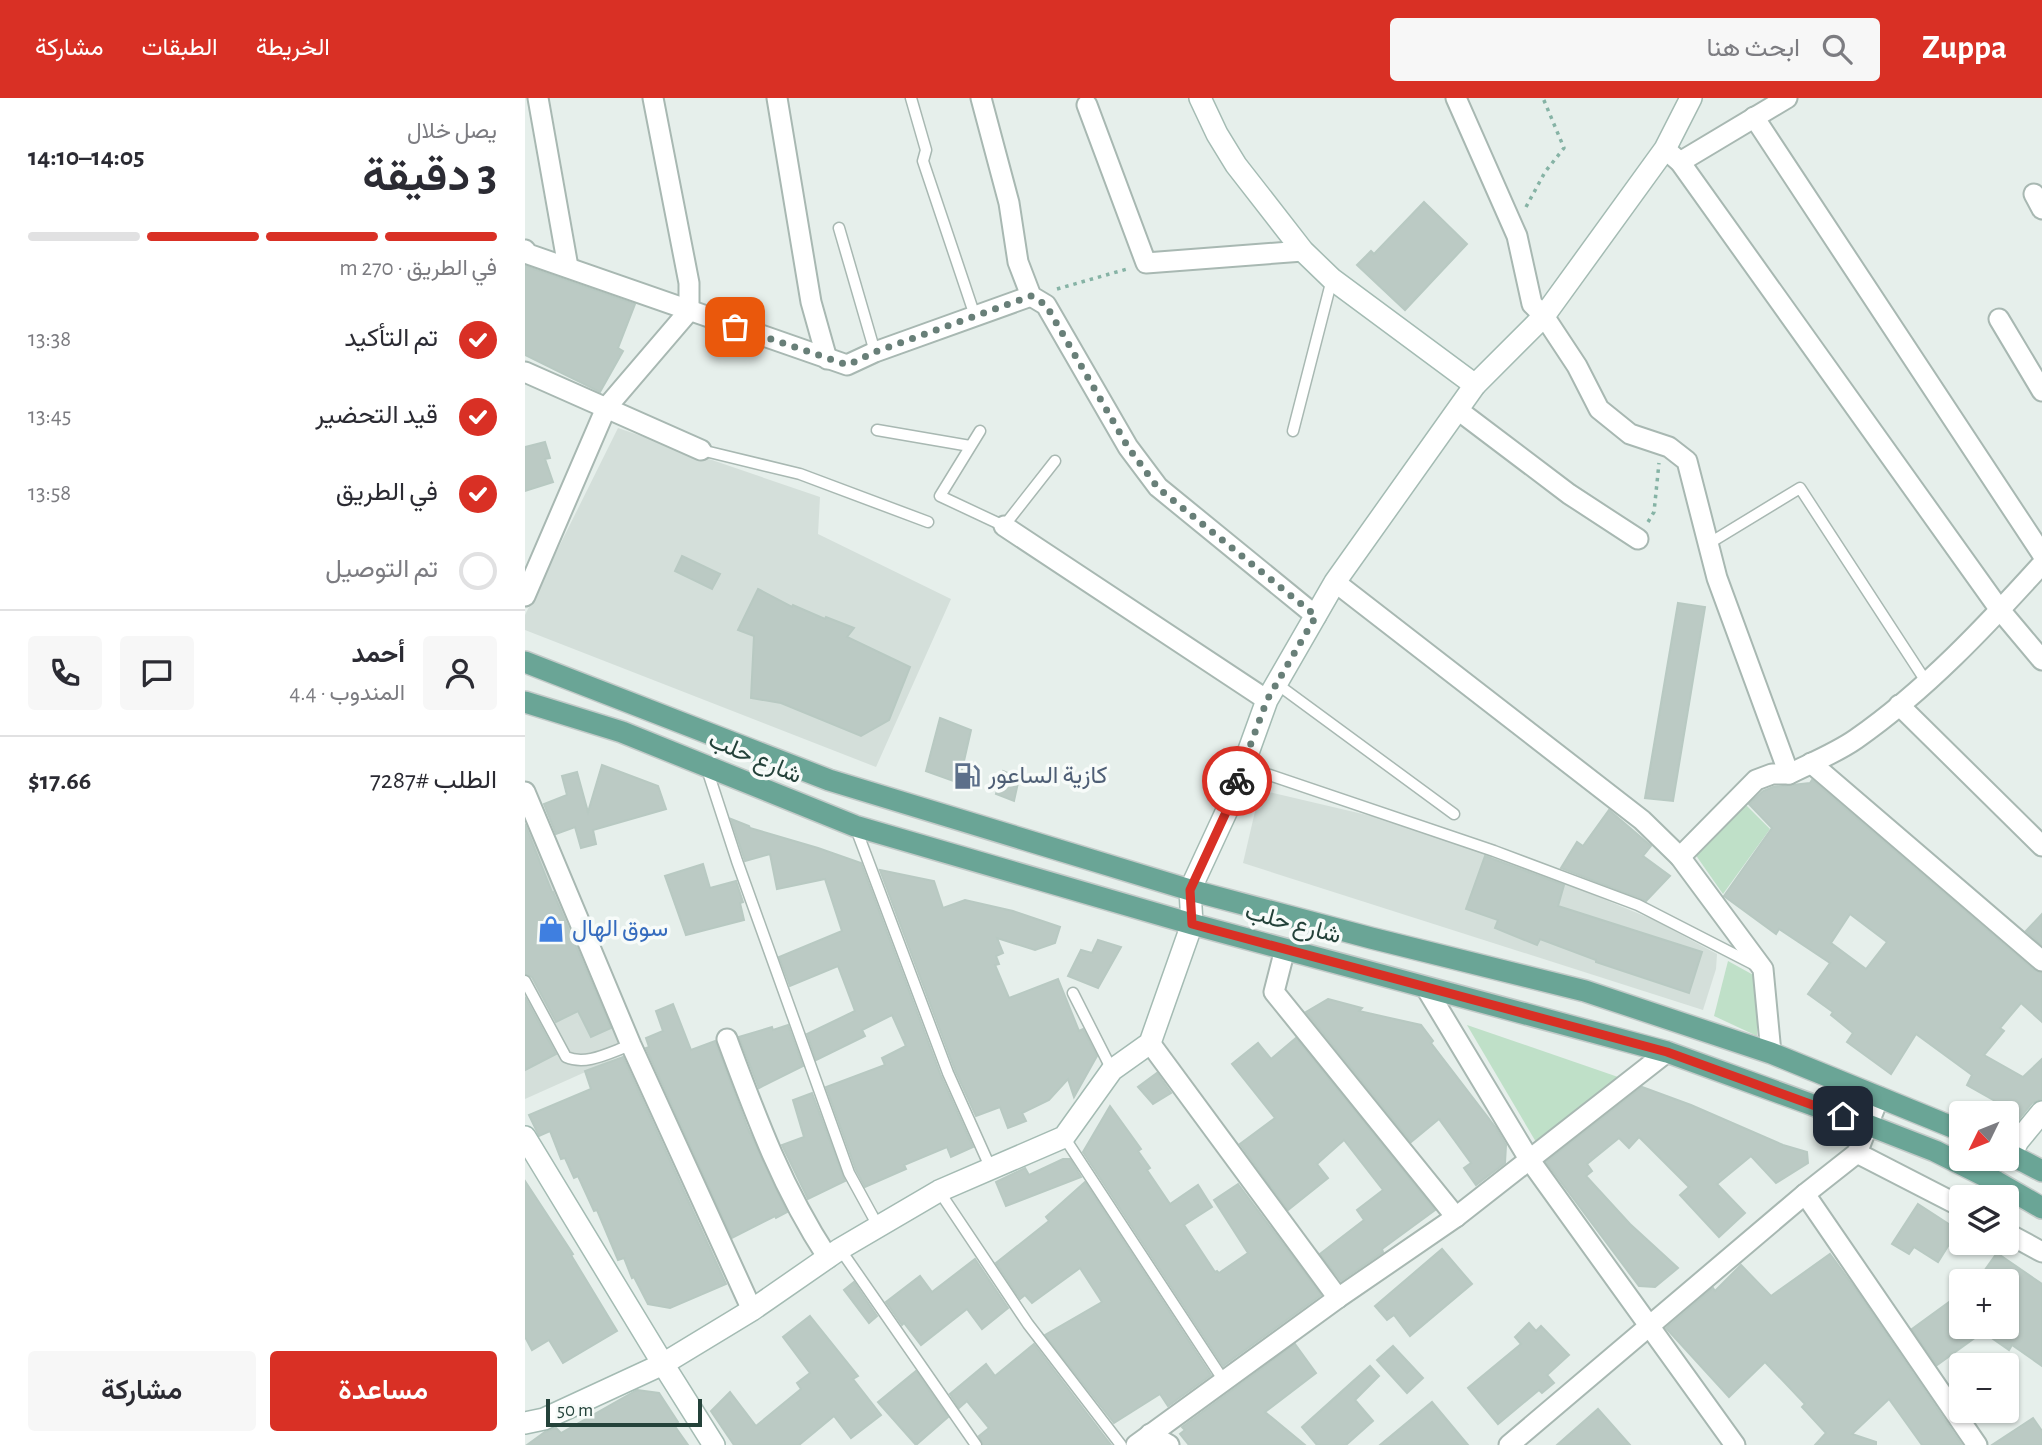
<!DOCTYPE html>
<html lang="ar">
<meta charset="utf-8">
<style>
body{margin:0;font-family:"Alegreya Sans",Vazirmatn,sans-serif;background:#f7f7f7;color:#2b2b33;direction:rtl;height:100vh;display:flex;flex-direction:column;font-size:26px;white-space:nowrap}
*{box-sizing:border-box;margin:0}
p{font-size:23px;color:#7c7c81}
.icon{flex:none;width:38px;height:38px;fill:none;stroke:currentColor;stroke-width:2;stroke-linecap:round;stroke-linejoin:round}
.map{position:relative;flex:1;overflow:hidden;direction:ltr}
.details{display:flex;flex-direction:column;background:#fff;width:525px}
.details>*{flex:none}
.needle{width:46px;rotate:227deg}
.tools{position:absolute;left:1424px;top:1003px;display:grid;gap:14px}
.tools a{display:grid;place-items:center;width:70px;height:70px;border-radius:7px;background:#fff;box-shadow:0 2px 5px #0004;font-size:35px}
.scale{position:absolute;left:21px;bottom:18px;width:156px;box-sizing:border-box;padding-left:7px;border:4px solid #24423a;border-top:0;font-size:19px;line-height:24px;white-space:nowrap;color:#24423a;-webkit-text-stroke:5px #f7fbf9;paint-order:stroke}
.pin{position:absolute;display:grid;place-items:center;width:60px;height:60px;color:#fff;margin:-30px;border-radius:14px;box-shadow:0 4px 10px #0006}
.courier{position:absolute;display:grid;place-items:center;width:70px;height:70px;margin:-35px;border:5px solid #d93025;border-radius:50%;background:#fff;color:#222;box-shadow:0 2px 9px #0007}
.summary em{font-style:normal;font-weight:600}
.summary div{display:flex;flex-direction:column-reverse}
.summary{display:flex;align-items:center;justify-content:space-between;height:119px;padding:0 28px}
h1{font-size:46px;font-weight:600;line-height:52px}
.bar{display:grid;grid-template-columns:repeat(4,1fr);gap:10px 7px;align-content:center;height:84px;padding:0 28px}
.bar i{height:9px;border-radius:5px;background:#e1e1e2}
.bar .selected{background:#d93025}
.bar p{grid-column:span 4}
.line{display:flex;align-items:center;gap:18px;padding:0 28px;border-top:2px solid #e1e1e2}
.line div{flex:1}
.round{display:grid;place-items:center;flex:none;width:74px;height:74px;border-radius:7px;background:#f7f7f7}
ol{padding:0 28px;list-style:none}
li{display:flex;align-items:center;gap:21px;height:77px}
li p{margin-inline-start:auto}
li .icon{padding:7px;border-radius:50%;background:#d93025;color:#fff;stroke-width:4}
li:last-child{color:#7c7c81}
li i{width:38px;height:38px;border:4px solid #e1e1e2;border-radius:50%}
.cta{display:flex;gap:14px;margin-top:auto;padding:14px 28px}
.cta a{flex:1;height:80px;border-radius:7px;background:#d93025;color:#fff;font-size:28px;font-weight:600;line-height:80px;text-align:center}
.cta a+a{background:#f7f7f7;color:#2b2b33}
header{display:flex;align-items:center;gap:42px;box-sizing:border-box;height:98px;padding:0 35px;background:#d93025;color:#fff}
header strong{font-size:33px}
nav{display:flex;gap:38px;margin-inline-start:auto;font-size:24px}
.search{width:490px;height:63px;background:#f7f7f7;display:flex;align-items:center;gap:18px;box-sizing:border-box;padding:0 24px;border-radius:7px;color:#7c7c81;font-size:26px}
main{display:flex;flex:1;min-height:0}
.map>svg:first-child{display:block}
.built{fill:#d4dfda}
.green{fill:#bfe0c8}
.building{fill:#bbcac4;stroke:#b8c9c2;stroke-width:2;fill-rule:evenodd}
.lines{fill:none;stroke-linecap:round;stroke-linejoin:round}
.lane-casing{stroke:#a8b8b2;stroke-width:13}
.street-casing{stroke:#a8b8b2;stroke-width:23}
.secondary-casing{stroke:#a4bbb3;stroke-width:24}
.primary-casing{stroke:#c2cac8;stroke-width:24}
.path{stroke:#86b3a5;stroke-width:3.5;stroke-dasharray:3.5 5;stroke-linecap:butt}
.lane{stroke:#fff;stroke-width:10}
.street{stroke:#fff;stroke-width:19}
.secondary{stroke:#fff;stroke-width:21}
.primary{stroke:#6aa596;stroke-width:21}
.done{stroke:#687f78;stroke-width:7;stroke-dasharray:0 12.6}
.route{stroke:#d93025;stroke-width:9}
.labels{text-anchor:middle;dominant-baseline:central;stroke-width:7;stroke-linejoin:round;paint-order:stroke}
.street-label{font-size:24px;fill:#24423a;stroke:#f7fbf9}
.service-label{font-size:24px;fill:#4e5e75;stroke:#f7fbf9;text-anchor:start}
.shop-label{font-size:24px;fill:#366cbe;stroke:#f7fbf9;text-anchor:start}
</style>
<header>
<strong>Zuppa</strong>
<div class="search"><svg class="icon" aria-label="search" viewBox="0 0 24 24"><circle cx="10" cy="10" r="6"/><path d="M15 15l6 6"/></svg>ابحث هنا</div>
<nav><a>الخريطة</a><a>الطبقات</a><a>مشاركة</a></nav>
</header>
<main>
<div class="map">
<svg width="1517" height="1347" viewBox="0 0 1517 1347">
<rect width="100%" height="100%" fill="#e6efeb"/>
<g class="built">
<path d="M93,330L295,399L293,436L426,501L351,669L0,532V517Z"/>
<path d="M735,692L859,721L975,758L1129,822L1192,856L1191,871L1178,912L718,765Z"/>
<path d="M0,708L105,954L0,1001Z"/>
</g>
<g class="green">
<path d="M1221,707L1245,731L1198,796L1170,756Z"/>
<path d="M1203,863L1232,879V938L1189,918Z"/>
<path d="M942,927L1096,980L1011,1044Z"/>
</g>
<g class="building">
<path d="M899,104L942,146L880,212L832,167L846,153L849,156Z"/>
<path d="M0,168L110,206L93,250L98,253L75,294L0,257Z"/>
<path d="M20,344L25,360L20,361L28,384L0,393V349Z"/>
<path d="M157,458L195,476L187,491L150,473Z"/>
<path d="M233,491L267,509L268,507L300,521L301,519L329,530L322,539L385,569L364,622L336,638L256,605L226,600L229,538L213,532Z"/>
<path d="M1153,505L1180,509L1148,703L1120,700Z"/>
<path d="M415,620L446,632L434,685L401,673Z"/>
<path d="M77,667L133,688L141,711L68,732L71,746L56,750L50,729L31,736L19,706L42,697L37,678L52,674L63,714Z"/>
<path d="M478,673L494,680L489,703L471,696Z"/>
<path d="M1287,682L1509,872L1517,875V924L1496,905L1475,930L1479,933L1459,957L1498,979L1517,961V1001L1507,1005L1494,1021L1477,1007L1442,987L1447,977L1391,936L1366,976L1322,944L1328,935L1306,917L1308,914L1283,896L1305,865L1254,831L1251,836L1199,798L1247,730L1224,706L1238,693L1248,689L1285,685ZM1325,816L1362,844L1341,871L1306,845Z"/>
<path d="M1084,712L1126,748L1118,758L1145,778L1121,803L1036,770L1052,744L1058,748Z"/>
<path d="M206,721L224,728L225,730L293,750L336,765L416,978L448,1049L426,1059L422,1049L379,1067L381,1071L340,1089L331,1072L301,989L360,967L357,960L381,948L367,917L337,932L340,938L291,962L282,936L330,913L313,868L265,888L254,859L317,833L300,781L252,791L245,756L220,763Z"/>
<path d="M0,726L27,794H28L86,930L66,939L53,913L31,924L7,879L0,876Z"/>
<path d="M960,758L1039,787L1033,808L1177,854L1164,895L1071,864V862L1015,841L1012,847L970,830L973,822L941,811Z"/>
<path d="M178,766L185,790L211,783L218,804L215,805L219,822L161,837L140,778Z"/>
<path d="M355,772L409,783L418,810L440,802L488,813L535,829L530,845L510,852L472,840L478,855L471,858L474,866L470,867L484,900L533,881L554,933L558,931L572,958L549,999L543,981L524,1002L497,1015L501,1023L483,1030L475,1009L451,1018L430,972Z"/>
<path d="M1517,816V847L1501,833Z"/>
<path d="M573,842L596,849L573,890L543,878L556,852L567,855Z"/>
<path d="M0,899L31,956L0,972Z"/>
<path d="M803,901L837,910L834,913L896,927L908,943L906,945L971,1030L981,1047L980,1065L951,1087L939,1070L946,1065L914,1021L886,1044L781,914Z"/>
<path d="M148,906L166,952L190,943L223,1031L262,1114L251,1120L250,1118L207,1140L121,950L124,949L121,940L138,933L131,913Z"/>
<path d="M263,927L278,968L234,990L214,939L247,929L248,932Z"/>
<path d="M771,940L910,1112L857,1151L858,1154L816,1183L795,1156L839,1122L832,1112L858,1092L819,1042L792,1066L803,1080L763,1112L715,1046L750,1020L707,966L733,945L746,961Z"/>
<path d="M98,959L201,1186L145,1210L123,1206L109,1179L107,1180L99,1160L93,1162L72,1112L69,1113L53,1078L49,1080L40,1060L36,1061L25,1033L14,1038L4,1017L66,991L60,973Z"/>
<path d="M632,975L646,995L628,1006L613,989Z"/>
<path d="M1117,989L1166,1007L1258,1047L1282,1054L1283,1065L1251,1085L1226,1058L1192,1086L1220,1115L1194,1139L1155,1097L1164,1089L1114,1039L1104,1050L1094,1040L1062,1066L1067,1073L1061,1078L1105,1126L1153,1170L1130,1189L1114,1188L1021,1064Z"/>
<path d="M287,995L320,1083L283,1101L257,1047L279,1039L268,1002Z"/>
<path d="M585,1008L616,1051L613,1053L625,1070L622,1072L645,1106L673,1087L687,1109L659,1127L690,1174L692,1173L694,1175L723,1155L689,1102L713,1086L796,1197L698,1268L558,1054Z"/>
<path d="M538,1061H545L556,1079L481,1108L471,1084L500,1070L504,1077Z"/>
<path d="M0,1083L48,1156L46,1157L92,1233L38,1265L24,1242L7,1252L0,1239Z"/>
<path d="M560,1084L686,1277L643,1308L635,1296L589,1325L520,1237L577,1204L555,1170L507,1205L500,1197L495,1201L471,1165L524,1123L521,1119Z"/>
<path d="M1393,1106L1433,1132L1413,1164L1389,1149L1384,1156L1367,1146Z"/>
<path d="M917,1151L947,1186L885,1238L869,1217L862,1222L850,1208Z"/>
<path d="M1472,1155L1517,1186V1268L1487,1247L1484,1252L1458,1234L1412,1267L1387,1231L1427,1202L1437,1215V1228H1482V1183H1452Z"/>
<path d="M1305,1156L1329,1189L1437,1347H1397L1364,1301L1327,1336L1351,1344V1347H1290L1301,1335L1277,1309L1280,1306L1240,1264L1204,1299L1141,1230L1188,1190L1190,1193L1216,1167L1246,1198Z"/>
<path d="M450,1161L483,1210L457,1231L442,1211L396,1247L379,1225L377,1227L361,1204L395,1178L407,1194Z"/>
<path d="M329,1184L352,1218L344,1225L319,1192Z"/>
<path d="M285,1218L333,1278L328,1281L356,1317L326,1340L309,1318L274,1347H209L186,1313L205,1294L231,1328L276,1291L272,1285L285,1275L258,1239Z"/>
<path d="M1004,1225L1011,1233L1016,1228L1044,1257L1022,1277L1029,1285L1017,1295L1014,1292L973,1326L943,1290L996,1246L990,1239Z"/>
<path d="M509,1246L576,1334L586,1347H458L454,1338L464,1330L442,1303L434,1310L425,1296L461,1266L470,1278Z"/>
<path d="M770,1246L791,1275L740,1314L780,1347H664L655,1336L660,1332L657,1329Z"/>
<path d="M868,1248L898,1280L882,1295L852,1262Z"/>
<path d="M845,1268L854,1278L830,1302L848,1323L821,1347H792L777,1329Z"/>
<path d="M391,1273L423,1319L391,1347L353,1304Z"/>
<path d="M112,1292L134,1295L153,1324L149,1327L163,1347H2L20,1334L31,1330L36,1335Z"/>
<path d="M907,1304L943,1347H855Z"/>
<path d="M1073,1311L1105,1347H1032Z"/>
<path d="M1508,1320L1517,1333V1347H1467Z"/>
</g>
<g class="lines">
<defs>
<g id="lane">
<path d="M386,0L401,52L398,63L450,218"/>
<path d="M314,130L350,254"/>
<path d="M352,332L445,348"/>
<path d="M455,333L415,398L479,428L530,363"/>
<path d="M768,333L807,181"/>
<path d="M176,352L275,376L403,424"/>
<path d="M1183,446L1275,390L1402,585"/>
<path d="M752,586L929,716"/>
<path d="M718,668L969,753L1113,807L1228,866"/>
<path d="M182,671L212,763L324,1075L353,1128"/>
<path d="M330,728L423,975L466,1071"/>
<path d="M0,883L41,959C62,968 85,954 106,947"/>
<path d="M548,895L587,972"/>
<path d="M539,1039L699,1283"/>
<path d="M414,1093L503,1226L596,1347"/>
<path d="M315,1151L451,1347"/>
</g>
<g id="street">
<path d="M13,0L43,169"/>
<path d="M252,0L286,204L302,261"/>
<path d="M456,0L484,105L493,164L506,198L521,207L603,349L633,389L791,518"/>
<path d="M931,0L992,138L1007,206L1019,218L1052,268L1074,311L1105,336L1144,349L1162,363L1192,480L1264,676H1247L1231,682L1155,759"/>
<path d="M562,7L621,165L778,153"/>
<path d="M1229,19L1517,456"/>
<path d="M1140,51L1155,64L1475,512L1517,562"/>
<path d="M1155,64L1262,0"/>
<path d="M1509,96L1517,111"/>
<path d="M0,152L3,156L322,267L350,254L506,198"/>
<path d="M1474,221L1517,293"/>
<path d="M0,274L176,352"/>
<path d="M933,312L1044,396L1113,441"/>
<path d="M479,428L742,602"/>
<path d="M810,484L1117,722L1155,759L1238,871L1246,955"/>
<path d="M0,498L81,310L164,213V185L128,0"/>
<path d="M1374,607L1517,748"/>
<path d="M1286,665L1517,863"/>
<path d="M1264,676C1286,665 1311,655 1331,641C1401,592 1460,529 1517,466"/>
<path d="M0,694L106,947L227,1212"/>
<path d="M760,851L749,894L931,1119"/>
<path d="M901,890L1004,1061L1210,1347"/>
<path d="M202,941C231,1019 257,1090 303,1160"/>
<path d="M625,945L813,1200"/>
<path d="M1332,1055L1437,1109"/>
<path d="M1280,1096L1452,1347"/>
<path d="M1482,1135L1517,1154"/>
<path d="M625,1336L644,1347"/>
<path d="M611,1347L813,1200L931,1119L1142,954"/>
<path d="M984,1347L1280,1096L1332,1055L1354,999"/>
</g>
<g id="secondary">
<path d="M675,0L692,36L711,67L778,153L807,181L950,287"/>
<path d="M0,1039L138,1266L189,1347"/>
<path d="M1486,1057L1493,1043L1517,1014"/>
<path d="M0,1325L19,1321L138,1266L227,1212L315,1151L414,1093L539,1039L587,972L625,945L667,826L665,792L703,710L742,602L810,484L950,287L1019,218L1140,51L1166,0"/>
</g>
<g id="primary">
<path d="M0,564L304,682L665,792L846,840L1060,893L1246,955L1437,1033"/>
<path d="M0,604L97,634L330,728L667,826L1142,954L1343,1027L1410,1053L1472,1084L1517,1110"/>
<path d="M1482,1055L1517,1073"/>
</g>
</defs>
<use href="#lane" class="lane-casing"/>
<use href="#street" class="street-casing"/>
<use href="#secondary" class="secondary-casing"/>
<use href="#primary" class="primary-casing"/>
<g class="path">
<path d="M1001,109L1020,74L1039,50L1018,0"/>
<path d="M532,191L602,171"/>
<path d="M1123,424L1129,414L1134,365"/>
</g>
<use href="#lane" class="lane"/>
<use href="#street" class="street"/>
<use href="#secondary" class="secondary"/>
<use href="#primary" class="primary"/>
</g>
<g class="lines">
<path class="done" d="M210,229L323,267L350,254L506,198L521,207L603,349L633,390L791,518L742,602L712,683"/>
<path class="route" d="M712,683L703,710L665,792L667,826L1142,954L1318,1018"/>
</g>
<defs>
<symbol id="fuel-bare" viewBox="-9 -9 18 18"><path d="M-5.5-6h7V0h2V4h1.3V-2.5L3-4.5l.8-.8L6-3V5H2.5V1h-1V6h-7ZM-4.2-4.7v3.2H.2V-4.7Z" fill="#5c6f8a" stroke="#f7fbf9" stroke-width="2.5" paint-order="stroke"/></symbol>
<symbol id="shop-bare" viewBox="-9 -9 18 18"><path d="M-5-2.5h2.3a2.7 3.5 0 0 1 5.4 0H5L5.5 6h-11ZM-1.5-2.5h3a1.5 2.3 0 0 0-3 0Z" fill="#3f7fe0" stroke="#f7fbf9" stroke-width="2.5" paint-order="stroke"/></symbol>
</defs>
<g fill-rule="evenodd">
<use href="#fuel-bare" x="423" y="659" width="38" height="38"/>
<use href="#shop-bare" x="7" y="812" width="38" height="38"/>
</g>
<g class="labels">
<g class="street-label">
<text transform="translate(230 660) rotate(23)">شارع حلب</text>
<text transform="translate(768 826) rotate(15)">شارع حلب</text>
</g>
<g class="service-label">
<text x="463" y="678">كازية الساعور</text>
</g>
<g class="shop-label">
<text x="47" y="831">سوق الهال</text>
</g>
</g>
</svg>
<div class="tools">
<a><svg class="needle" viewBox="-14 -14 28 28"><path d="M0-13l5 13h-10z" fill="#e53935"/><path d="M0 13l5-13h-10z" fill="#7c7c81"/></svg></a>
<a><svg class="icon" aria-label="layers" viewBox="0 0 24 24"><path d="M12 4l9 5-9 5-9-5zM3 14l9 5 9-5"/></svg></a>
<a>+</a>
<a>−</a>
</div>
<div class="scale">50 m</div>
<div class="pin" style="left:210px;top:229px;background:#ea580c"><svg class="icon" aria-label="bag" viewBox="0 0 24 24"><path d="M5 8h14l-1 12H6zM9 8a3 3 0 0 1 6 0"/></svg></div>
<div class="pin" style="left:1318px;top:1018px;background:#1f2937"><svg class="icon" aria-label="home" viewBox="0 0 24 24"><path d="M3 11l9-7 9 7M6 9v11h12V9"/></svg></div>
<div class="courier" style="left:712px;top:683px"><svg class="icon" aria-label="bike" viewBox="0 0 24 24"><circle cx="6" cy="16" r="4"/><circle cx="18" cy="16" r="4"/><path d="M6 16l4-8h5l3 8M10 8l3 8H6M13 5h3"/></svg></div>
</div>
<section class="details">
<div class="summary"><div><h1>3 دقيقة</h1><p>يصل خلال</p></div><em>14:05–14:10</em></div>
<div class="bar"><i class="selected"></i><i class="selected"></i><i class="selected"></i><i></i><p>في الطريق · 270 m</p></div>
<ol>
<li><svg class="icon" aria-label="check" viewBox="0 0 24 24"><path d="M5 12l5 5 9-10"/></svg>تم التأكيد<p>13:38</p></li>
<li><svg class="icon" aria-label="check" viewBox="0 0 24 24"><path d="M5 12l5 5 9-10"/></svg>قيد التحضير<p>13:45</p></li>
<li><svg class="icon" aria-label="check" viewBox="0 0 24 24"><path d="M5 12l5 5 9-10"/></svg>في الطريق<p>13:58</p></li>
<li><i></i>تم التوصيل</li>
</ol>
<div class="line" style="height:126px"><a class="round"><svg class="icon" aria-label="person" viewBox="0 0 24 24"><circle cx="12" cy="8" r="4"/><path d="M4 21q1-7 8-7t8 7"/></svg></a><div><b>أحمد</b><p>المندوب · 4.4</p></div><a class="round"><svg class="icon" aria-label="chat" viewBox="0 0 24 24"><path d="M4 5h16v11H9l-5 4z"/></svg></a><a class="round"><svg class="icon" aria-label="phone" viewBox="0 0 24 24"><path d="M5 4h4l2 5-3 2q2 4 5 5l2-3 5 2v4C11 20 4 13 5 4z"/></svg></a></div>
<div class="line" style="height:91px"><div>الطلب #7287</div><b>$17.66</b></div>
<div class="cta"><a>مساعدة</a><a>مشاركة</a></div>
</section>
</main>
